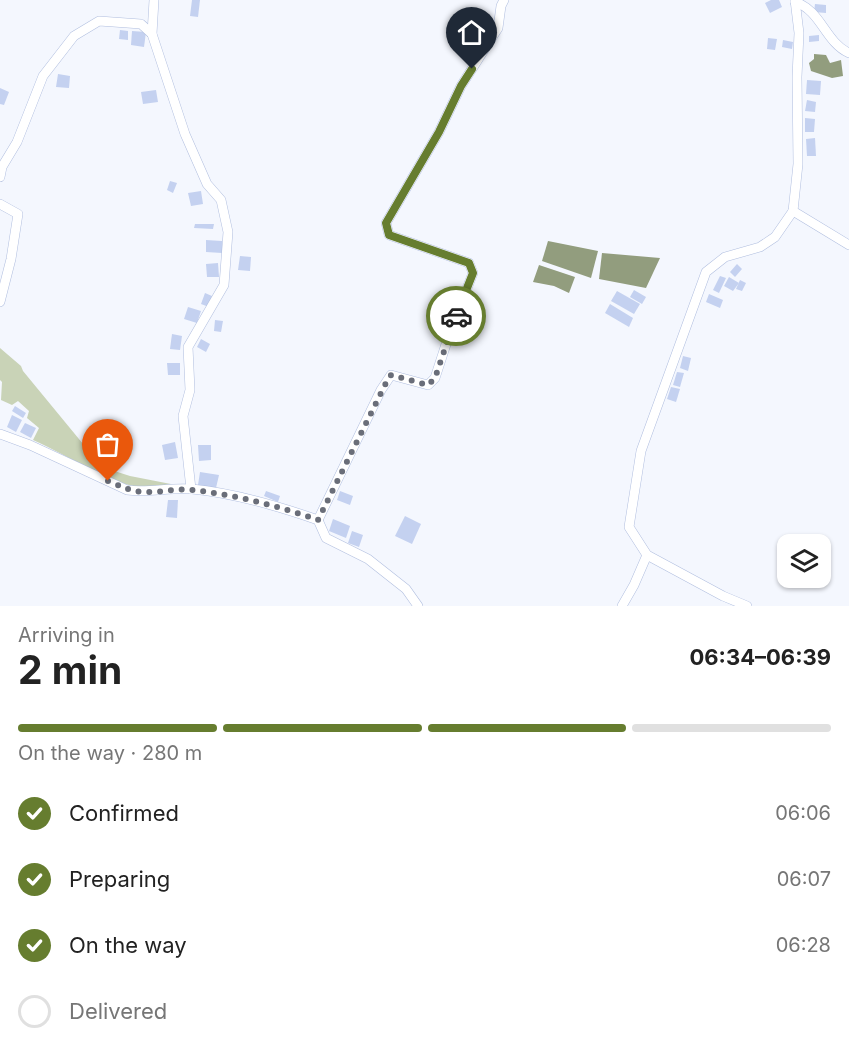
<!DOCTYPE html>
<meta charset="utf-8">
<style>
body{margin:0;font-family:Inter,sans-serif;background:#f2f2f2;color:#222;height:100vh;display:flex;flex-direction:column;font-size:22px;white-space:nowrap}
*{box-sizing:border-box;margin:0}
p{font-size:20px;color:#767676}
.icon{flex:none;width:33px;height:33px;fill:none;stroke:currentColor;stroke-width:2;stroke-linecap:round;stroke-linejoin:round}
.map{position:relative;height:606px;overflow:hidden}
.side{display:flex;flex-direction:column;background:#fff;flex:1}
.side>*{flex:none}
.tools{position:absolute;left:777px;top:534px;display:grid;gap:12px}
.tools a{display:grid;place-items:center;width:54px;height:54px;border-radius:12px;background:#fff;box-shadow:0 2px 4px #0004;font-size:30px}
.pin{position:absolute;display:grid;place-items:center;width:51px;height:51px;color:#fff;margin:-62px -26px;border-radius:50% 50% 50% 0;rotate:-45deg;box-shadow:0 0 6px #0007}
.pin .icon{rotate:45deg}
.courier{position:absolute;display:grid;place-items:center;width:60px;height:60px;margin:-30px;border:4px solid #667d2f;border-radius:50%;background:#fff;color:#222;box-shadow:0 2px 8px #0007}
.summary em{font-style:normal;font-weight:700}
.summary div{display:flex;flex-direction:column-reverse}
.summary{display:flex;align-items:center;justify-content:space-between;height:102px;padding:0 18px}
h1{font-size:39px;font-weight:700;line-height:45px}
.bar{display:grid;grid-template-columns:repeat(4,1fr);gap:9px 6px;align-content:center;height:72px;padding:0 18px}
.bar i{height:8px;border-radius:4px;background:#e0e0e0}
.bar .active{background:#667d2f}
.bar p{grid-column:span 4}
ol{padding:0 18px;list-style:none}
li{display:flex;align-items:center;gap:18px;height:66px}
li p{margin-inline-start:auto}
li .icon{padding:6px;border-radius:50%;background:#667d2f;color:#fff;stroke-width:4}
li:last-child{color:#767676}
li i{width:33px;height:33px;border:3px solid #e0e0e0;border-radius:50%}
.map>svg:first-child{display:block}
.green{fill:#c9d3b7}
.water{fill:#929d7e}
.building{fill:#c4d1f0}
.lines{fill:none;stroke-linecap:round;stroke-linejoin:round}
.street-casing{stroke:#b0bedf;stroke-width:10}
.street{stroke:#fff;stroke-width:9}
.done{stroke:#6a6e79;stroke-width:6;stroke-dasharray:0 10.8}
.route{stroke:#667d2f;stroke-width:8}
</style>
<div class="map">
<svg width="849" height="606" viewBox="0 0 849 606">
<rect width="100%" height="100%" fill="#f4f7fe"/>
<path class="green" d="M0,348L21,366L23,371L102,467L130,476L176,485C125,500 78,459 33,440L39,428L27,418L29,411L18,401L12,405L1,400L2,382L0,380Z"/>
<g class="water">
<path d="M814,54L826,55L830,63L841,60L843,76L832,78L811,71L809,63L814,59Z"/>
<path d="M548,241L598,251L591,278L542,261Z"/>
<path d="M602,253L660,258L646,288L599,279Z"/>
<path d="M539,265L575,277L569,293L554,286L533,282Z"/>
</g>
<g class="building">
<path d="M192,0H200L198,17L190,16Z"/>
<path d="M771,0H779L782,7L770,13L765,3Z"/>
<path d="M815,4L826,5V13L814,12Z"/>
<path d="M120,30L128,31V40L119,39Z"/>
<path d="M132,31L146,32L144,47L131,45Z"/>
<path d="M819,35V41L809,42V36Z"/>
<path d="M768,38L777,39L775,50L767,49Z"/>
<path d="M783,40L793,42L792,49L782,47Z"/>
<path d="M58,74L70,76L69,88L56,87Z"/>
<path d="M807,80L821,81L820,95L806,94Z"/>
<path d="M0,88L9,92L4,105L0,104Z"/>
<path d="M156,90L158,102L143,104L141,92Z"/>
<path d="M807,100L816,102L815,112L805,111Z"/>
<path d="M805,118L815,119L814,132H805Z"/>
<path d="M815,138L816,156H807L806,139Z"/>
<path d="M170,181L177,183L173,193L167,190Z"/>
<path d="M201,191L203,204L191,206L188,193Z"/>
<path d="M195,224H214L213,229L194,228Z"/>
<path d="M206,240L222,241V253L206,252Z"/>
<path d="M240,256L251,257L250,271L238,270Z"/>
<path d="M218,263L219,277H207L206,264Z"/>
<path d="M737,264L742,269L735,277L730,272Z"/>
<path d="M720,276L726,278L719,293L713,290Z"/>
<path d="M729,277L739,283L733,291L724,286Z"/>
<path d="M740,280L746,283L742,291L736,289Z"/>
<path d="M634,290L646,297L642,304L630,297Z"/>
<path d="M617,291L640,304L634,314L611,301Z"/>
<path d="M205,293L212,296L209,307L201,304Z"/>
<path d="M709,294L723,300L720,308L706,302Z"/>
<path d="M610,304L633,318L629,327L605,313Z"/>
<path d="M188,307L201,311L197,323L184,319Z"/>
<path d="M215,320L223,321L221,332L214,331Z"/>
<path d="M172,334L182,336L180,350L170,349Z"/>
<path d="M201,339L210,344L206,352L197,347Z"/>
<path d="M683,356L691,358L688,371L680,368Z"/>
<path d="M167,363H180V375H168Z"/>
<path d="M677,372L684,373L680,387L673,385Z"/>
<path d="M671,387L680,389L676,402L667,399Z"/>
<path d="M15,406L26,413L23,418L12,411Z"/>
<path d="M12,415L22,420L16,432L7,427Z"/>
<path d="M25,423L36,428L31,438L20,432Z"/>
<path d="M175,442L178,458L165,460L162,445Z"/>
<path d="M198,445H211V460L199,461Z"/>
<path d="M200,472L219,475L216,488L198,485Z"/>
<path d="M266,491L280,496L278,502L264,496Z"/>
<path d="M340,491L353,496L350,505L337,500Z"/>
<path d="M168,500H178L177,518L166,517Z"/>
<path d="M405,516L421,524L412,544L395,536Z"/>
<path d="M333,519L350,526L346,538L329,531Z"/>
<path d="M352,531L363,535L359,547L348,543Z"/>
</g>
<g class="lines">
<defs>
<g id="street">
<path d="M154,0L152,34L185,134L207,184L221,200L228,232L224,285L188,347L190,390L183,416L191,489"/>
<path d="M795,0L799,33L797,77L798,164L793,211L849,245"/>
<path d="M795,2C821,10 825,42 849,53"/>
<path d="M0,177L2,167L17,142L43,76L74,36L99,21L141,24L152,34"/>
<path d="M0,204L18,214L11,259L0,302"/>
<path d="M0,434L30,445L127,490C149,493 170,487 192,489C234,493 278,506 318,520L326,538L368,559L406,589L418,606"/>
<path d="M318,520L381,390L391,375L428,385L435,378L451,329L473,273L469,263L389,235L386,223L439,132L461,86L498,28L501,6L504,0"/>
<path d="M647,555L723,596L747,606"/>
<path d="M622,606L634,585L647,555L629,527L641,451L706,272L725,257L760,247L775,237L793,211"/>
</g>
</defs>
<use href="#street" class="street-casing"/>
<use href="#street" class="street"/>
</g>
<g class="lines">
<path class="done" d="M108,481C120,486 130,491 143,492C159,493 177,488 193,490C236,495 278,506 318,520L388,379L391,375L428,385L435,378L456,316"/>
<path class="route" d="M456,316L473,273L469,263L389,235L386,223L439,132L461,86L472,69"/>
</g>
</svg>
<div class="tools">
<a><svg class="icon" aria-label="layers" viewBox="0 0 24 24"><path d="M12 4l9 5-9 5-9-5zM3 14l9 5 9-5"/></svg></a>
</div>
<div class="pin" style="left:108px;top:481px;background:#ea580c"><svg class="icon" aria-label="bag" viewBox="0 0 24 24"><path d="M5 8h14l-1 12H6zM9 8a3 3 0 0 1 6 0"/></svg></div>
<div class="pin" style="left:472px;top:69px;background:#1f2937"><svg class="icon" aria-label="home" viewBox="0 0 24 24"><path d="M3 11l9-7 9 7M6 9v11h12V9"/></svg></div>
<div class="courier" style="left:456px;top:316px"><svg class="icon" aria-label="car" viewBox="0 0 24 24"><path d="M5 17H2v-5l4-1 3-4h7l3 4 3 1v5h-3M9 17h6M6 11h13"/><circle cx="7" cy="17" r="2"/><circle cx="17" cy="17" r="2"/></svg></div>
</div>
<section class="side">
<div class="summary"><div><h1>2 min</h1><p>Arriving in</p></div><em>06:34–06:39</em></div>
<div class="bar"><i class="active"></i><i class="active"></i><i class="active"></i><i></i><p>On the way · 280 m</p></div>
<ol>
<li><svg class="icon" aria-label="check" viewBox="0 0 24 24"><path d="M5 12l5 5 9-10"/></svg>Confirmed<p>06:06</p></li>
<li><svg class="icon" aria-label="check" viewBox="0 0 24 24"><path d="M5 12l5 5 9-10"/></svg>Preparing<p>06:07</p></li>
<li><svg class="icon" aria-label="check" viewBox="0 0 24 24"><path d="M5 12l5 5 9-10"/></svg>On the way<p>06:28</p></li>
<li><i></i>Delivered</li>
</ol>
</section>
